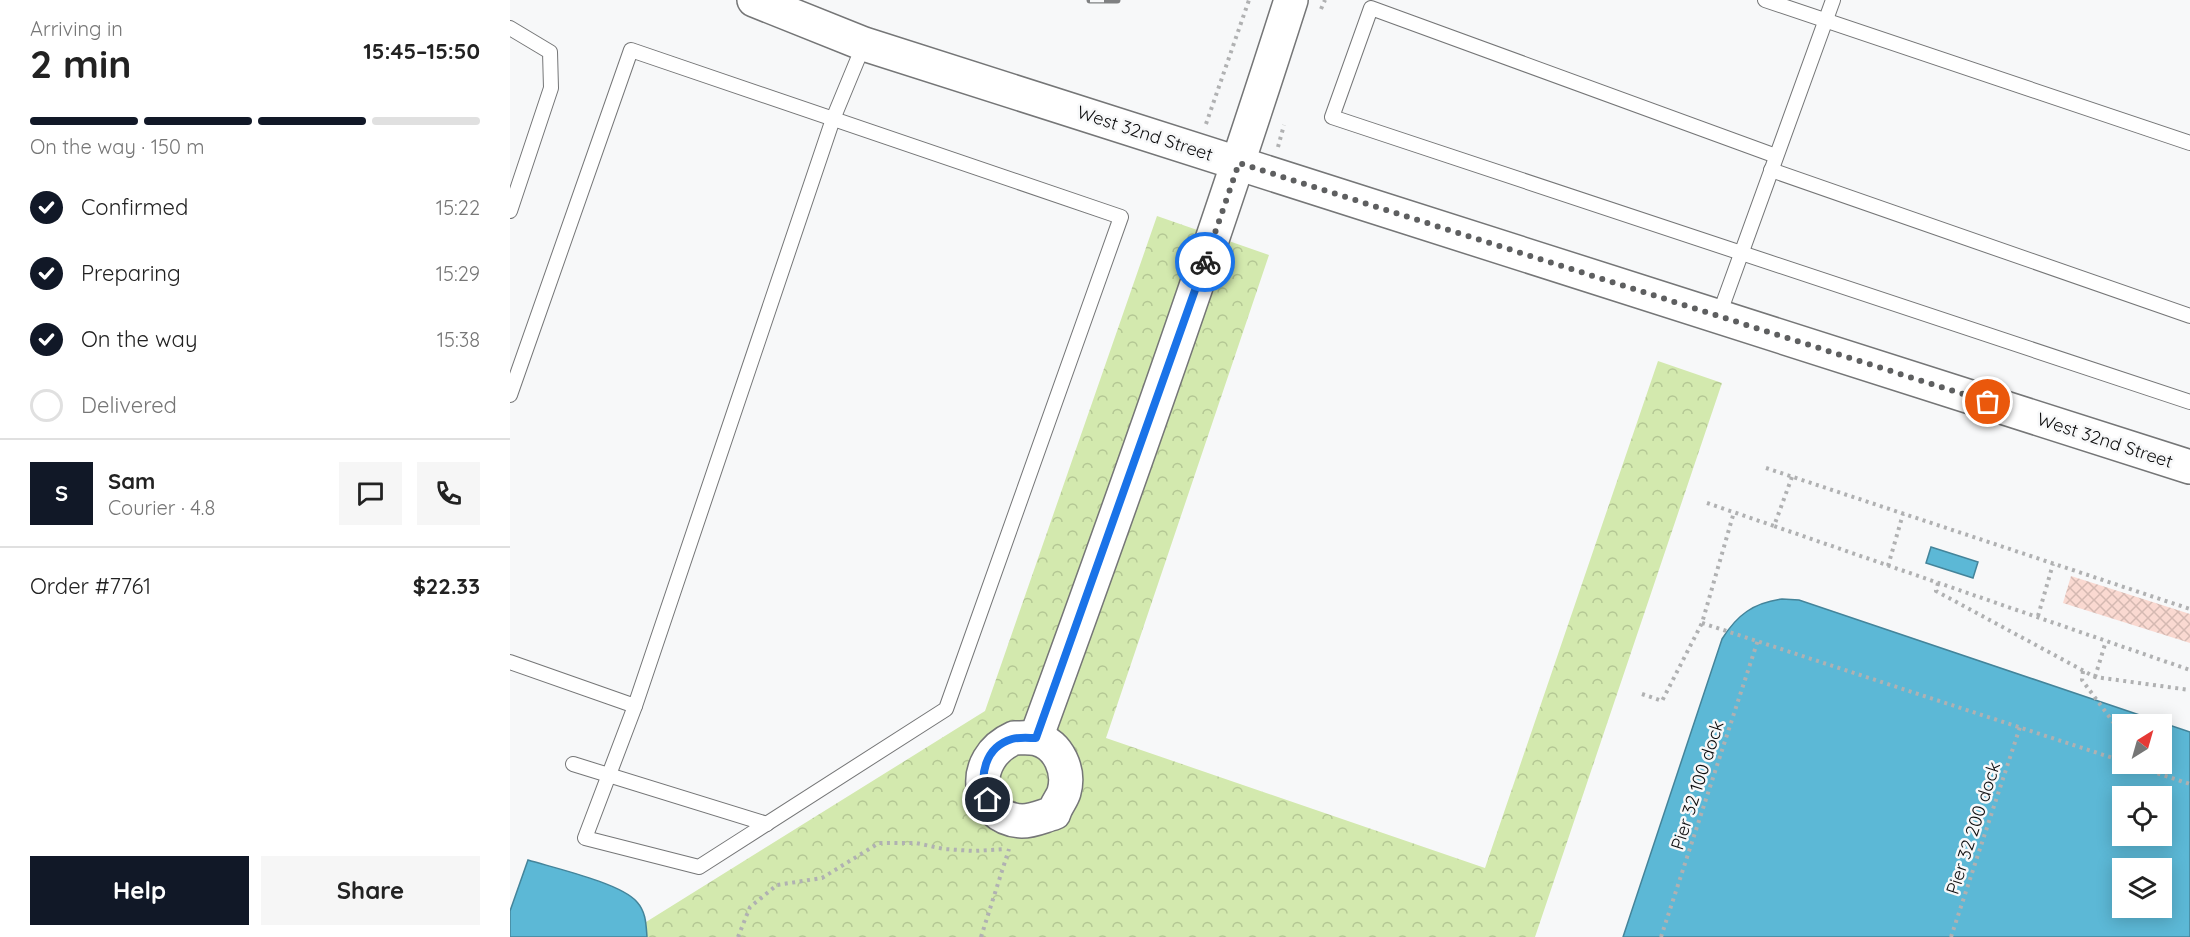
<!DOCTYPE html>
<meta charset="utf-8">
<style>
body{margin:0;font-family:Quicksand,sans-serif;background:#f6f6f6;color:#222;height:100vh;display:flex;flex-direction:column;font-size:22px;white-space:nowrap}
*{box-sizing:border-box;margin:0}
p{font-size:20px;color:#767676}
.icon{flex:none;width:33px;height:33px;fill:none;stroke:currentColor;stroke-width:2;stroke-linecap:round;stroke-linejoin:round}
.map{position:relative;flex:1;overflow:hidden}
.panel{display:flex;flex-direction:column;background:#fff;width:510px}
.panel>*{flex:none}
.needle{width:39px;rotate:37deg}
.buttons{position:absolute;left:1602px;top:714px;display:grid;gap:12px}
.buttons a{display:grid;place-items:center;width:60px;height:60px;border-radius:0px;background:#fff;box-shadow:0 3px 15px #0003;font-size:30px}
.pin{position:absolute;display:grid;place-items:center;width:51px;height:51px;color:#fff;margin:-26px;border:3px solid #fff;border-radius:50%;box-shadow:0 2px 6px #0007}
.courier{position:absolute;display:grid;place-items:center;width:60px;height:60px;margin:-30px;border:4px solid #1a73e8;border-radius:50%;background:#fff;color:#222;box-shadow:0 2px 8px #0007}
.head em{font-style:normal;font-weight:800}
.head div{display:flex;flex-direction:column-reverse}
.head{display:flex;align-items:center;justify-content:space-between;height:102px;padding:0 30px}
h1{font-size:39px;font-weight:800;line-height:45px}
.bar{display:grid;grid-template-columns:repeat(4,1fr);gap:9px 6px;align-content:center;height:72px;padding:0 30px}
.bar i{height:8px;border-radius:4px;background:#e0e0e0}
.bar .current{background:#111827}
.bar p{grid-column:span 4}
.line{display:flex;align-items:center;gap:15px;padding:0 30px;border-top:2px solid #e0e0e0}
.line div{flex:1}
.round{display:grid;place-items:center;flex:none;width:63px;height:63px;border-radius:0px;background:#f6f6f6}
ol{padding:0 30px;list-style:none}
li{display:flex;align-items:center;gap:18px;height:66px}
li p{margin-inline-start:auto}
li .icon{padding:6px;border-radius:50%;background:#111827;color:#fff;stroke-width:4}
li:last-child{color:#767676}
li i{width:33px;height:33px;border:3px solid #e0e0e0;border-radius:50%}
.primary-button{display:flex;gap:12px;margin-top:auto;padding:12px 30px}
.primary-button a{flex:1;height:69px;border-radius:0px;background:#111827;color:#fff;font-size:24px;font-weight:800;line-height:69px;text-align:center}
.primary-button a+a{background:#f6f6f6;color:#222}
main{display:flex;flex:1;min-height:0}
.map>svg:first-child{display:block}
.park{fill:url(#park-crowns)}
.water{fill:#5cb8d6;stroke:#44849a;stroke-width:1.5;fill-rule:evenodd}
.building{fill:url(#building-cross-hatch)}
.lines{fill:none;stroke-linecap:round;stroke-linejoin:round}
.service-casing{stroke:#757677;stroke-width:16}
.tertiary-casing{stroke:#757677;stroke-width:36}
.path{stroke:#b0b1b2;stroke-width:4;stroke-dasharray:3 4.5;stroke-linecap:butt}
.service{stroke:#fff;stroke-width:14}
.tertiary{stroke:#fff;stroke-width:33}
.rail-casing{stroke:#808182;stroke-width:7}
.rail{stroke:#f7f8f9;stroke-width:4.5;stroke-dasharray:14;stroke-linecap:butt}
.done{stroke:#5e5f60;stroke-width:6;stroke-dasharray:0 10.8}
.route{stroke:#1a73e8;stroke-width:8}
.labels{text-anchor:middle;dominant-baseline:central;stroke-width:5;stroke-linejoin:round;paint-order:stroke}
.street-label{font-size:18px;fill:#0c0c0d;stroke:#f7f8f9}
</style>
<main>
<section class="panel">
<div class="head"><div><h1>2 min</h1><p>Arriving in</p></div><em>15:45–15:50</em></div>
<div class="bar"><i class="current"></i><i class="current"></i><i class="current"></i><i></i><p>On the way · 150 m</p></div>
<ol>
<li><svg class="icon" aria-label="check" viewBox="0 0 24 24"><path d="M5 12l5 5 9-10"/></svg>Confirmed<p>15:22</p></li>
<li><svg class="icon" aria-label="check" viewBox="0 0 24 24"><path d="M5 12l5 5 9-10"/></svg>Preparing<p>15:29</p></li>
<li><svg class="icon" aria-label="check" viewBox="0 0 24 24"><path d="M5 12l5 5 9-10"/></svg>On the way<p>15:38</p></li>
<li><i></i>Delivered</li>
</ol>
<div class="line" style="height:108px"><b class="round" style="background:#111827;color:#fff">S</b><div><b>Sam</b><p>Courier · 4.8</p></div><a class="round"><svg class="icon" aria-label="chat" viewBox="0 0 24 24"><path d="M4 5h16v11H9l-5 4z"/></svg></a><a class="round"><svg class="icon" aria-label="phone" viewBox="0 0 24 24"><path d="M5 4h4l2 5-3 2q2 4 5 5l2-3 5 2v4C11 20 4 13 5 4z"/></svg></a></div>
<div class="line" style="height:78px"><div>Order #7761</div><b>$22.33</b></div>
<div class="primary-button"><a>Help</a><a>Share</a></div>
</section>
<div class="map">
<svg width="1680" height="937" viewBox="0 0 1680 937">
<defs>
<pattern id="park-crowns" width="20" height="18" patternUnits="userSpaceOnUse" patternTransform="scale(1.5)"><rect width="20" height="18" fill="#d3e9ae"/><path d="M2 6a3 3 0 1 1 6 0M12 15a3 3 0 1 1 6 0" fill="none" stroke="#b4c794"/></pattern>
<pattern id="building-cross-hatch" width="8" height="8" patternUnits="userSpaceOnUse" patternTransform="scale(1.5)"><rect width="8" height="8" fill="#fad9d1"/><path d="M0 0l8 8M0 8l8-8" fill="none" stroke="#d5b9b2"/></pattern>
</defs>
<rect width="100%" height="100%" fill="#f7f8f9"/>
<path class="park" d="M647,216L759,255L596,738L975,868L1148,361L1212,383L1025,937H46L128,927L475,711Z"/>
<g class="water">
<path d="M1421,547L1468,562L1463,578L1416,563Z"/>
<path d="M1272,599L1289,600L1680,732V937H1113L1212,639C1227,615 1243,603 1272,599ZM1652,724V764H1612V724ZM1652,796V836H1612V796ZM1652,868V908H1612V868Z"/>
<path d="M18,860C44,868 111,883 127,902C136,912 136,924 137,937H0V911Z"/>
</g>
<path class="building" d="M1561,576L1680,614V643L1553,603Z"/>
<g class="lines">
<defs>
<g id="service">
<path d="M1255,0L1680,143"/>
<path d="M0,28L40,52L41,88L0,211"/>
<path d="M1266,156L861,8L822,117L1680,402"/>
<path d="M1261,170L1680,316"/>
<path d="M1209,315L1323,0"/>
<path d="M0,395L121,50L611,217L436,709L189,867L75,838L125,706"/>
<path d="M0,662L125,706L323,119L354,44"/>
<path d="M63,764L257,824"/>
</g>
<g id="tertiary">
<path d="M244,0L354,44L1680,467"/>
<path d="M504,738C512,738 520,737 527,739C549,745 560,771 554,792C552,799 546,805 544,813C533,816 523,821 512,821C466,819 457,759 504,738Z"/>
<path d="M526,738C615,494 702,248 781,0"/>
</g>
</defs>
<use href="#service" class="service-casing"/>
<use href="#tertiary" class="tertiary-casing"/>
<g class="path">
<path d="M811,9L815,0"/>
<path d="M696,124L739,0"/>
<path d="M768,147L774,125"/>
<path d="M1256,468L1680,609"/>
<path d="M1282,477L1264,526L1680,670"/>
<path d="M1197,503L1264,526"/>
<path d="M1378,566L1393,514"/>
<path d="M1428,583L1426,591L1585,677L1680,690"/>
<path d="M1528,616L1543,564"/>
<path d="M1192,623L1612,761"/>
<path d="M1573,671L1572,680L1612,734"/>
<path d="M1585,677L1596,641"/>
<path d="M1132,694L1152,701L1192,623L1224,512"/>
<path d="M1619,764L1680,784"/>
<path d="M228,937L240,907L267,885L312,878L369,843H406L434,849L464,851L495,849"/>
<path d="M471,937L499,849"/>
<path d="M1151,937L1248,640"/>
<path d="M1441,937L1510,727"/>
</g>
<use href="#service" class="service"/>
<use href="#tertiary" class="tertiary"/>
<defs>
<path id="rail" d="M580,0H607"/>
</defs>
<use href="#rail" class="rail-casing"/>
<use href="#rail" class="rail"/>
</g>
<g class="lines">
<path class="done" d="M695,262L729,163L1478,402"/>
<path class="route" d="M478,800C468,776 475,747 502,739C509,737 519,738 526,738L695,262"/>
</g>
<g class="labels">
<g class="street-label">
<text transform="translate(635 133) rotate(18)">West 32nd Street</text>
<text transform="translate(1595 440) rotate(18)">West 32nd Street</text>
<text transform="translate(1187 785) rotate(-72)">Pier 32 100 dock</text>
<text transform="translate(1463 828) rotate(-72)">Pier 32 200 dock</text>
</g>
</g>
</svg>
<div class="buttons">
<a><svg class="needle" viewBox="-14 -14 28 28"><path d="M0-13l5 13h-10z" fill="#e53935"/><path d="M0 13l5-13h-10z" fill="#767676"/></svg></a>
<a><svg class="icon" aria-label="locate" viewBox="0 0 24 24"><circle cx="12" cy="12" r="6"/><path d="M12 2v4M12 18v4M2 12h4M18 12h4"/></svg></a>
<a><svg class="icon" aria-label="layers" viewBox="0 0 24 24"><path d="M12 4l9 5-9 5-9-5zM3 14l9 5 9-5"/></svg></a>
</div>
<div class="pin" style="left:1478px;top:402px;background:#ea580c"><svg class="icon" aria-label="bag" viewBox="0 0 24 24"><path d="M5 8h14l-1 12H6zM9 8a3 3 0 0 1 6 0"/></svg></div>
<div class="pin" style="left:478px;top:800px;background:#1f2937"><svg class="icon" aria-label="home" viewBox="0 0 24 24"><path d="M3 11l9-7 9 7M6 9v11h12V9"/></svg></div>
<div class="courier" style="left:695px;top:262px"><svg class="icon" aria-label="bike" viewBox="0 0 24 24"><circle cx="6" cy="16" r="4"/><circle cx="18" cy="16" r="4"/><path d="M6 16l4-8h5l3 8M10 8l3 8H6M13 5h3"/></svg></div>
</div>
</main>
